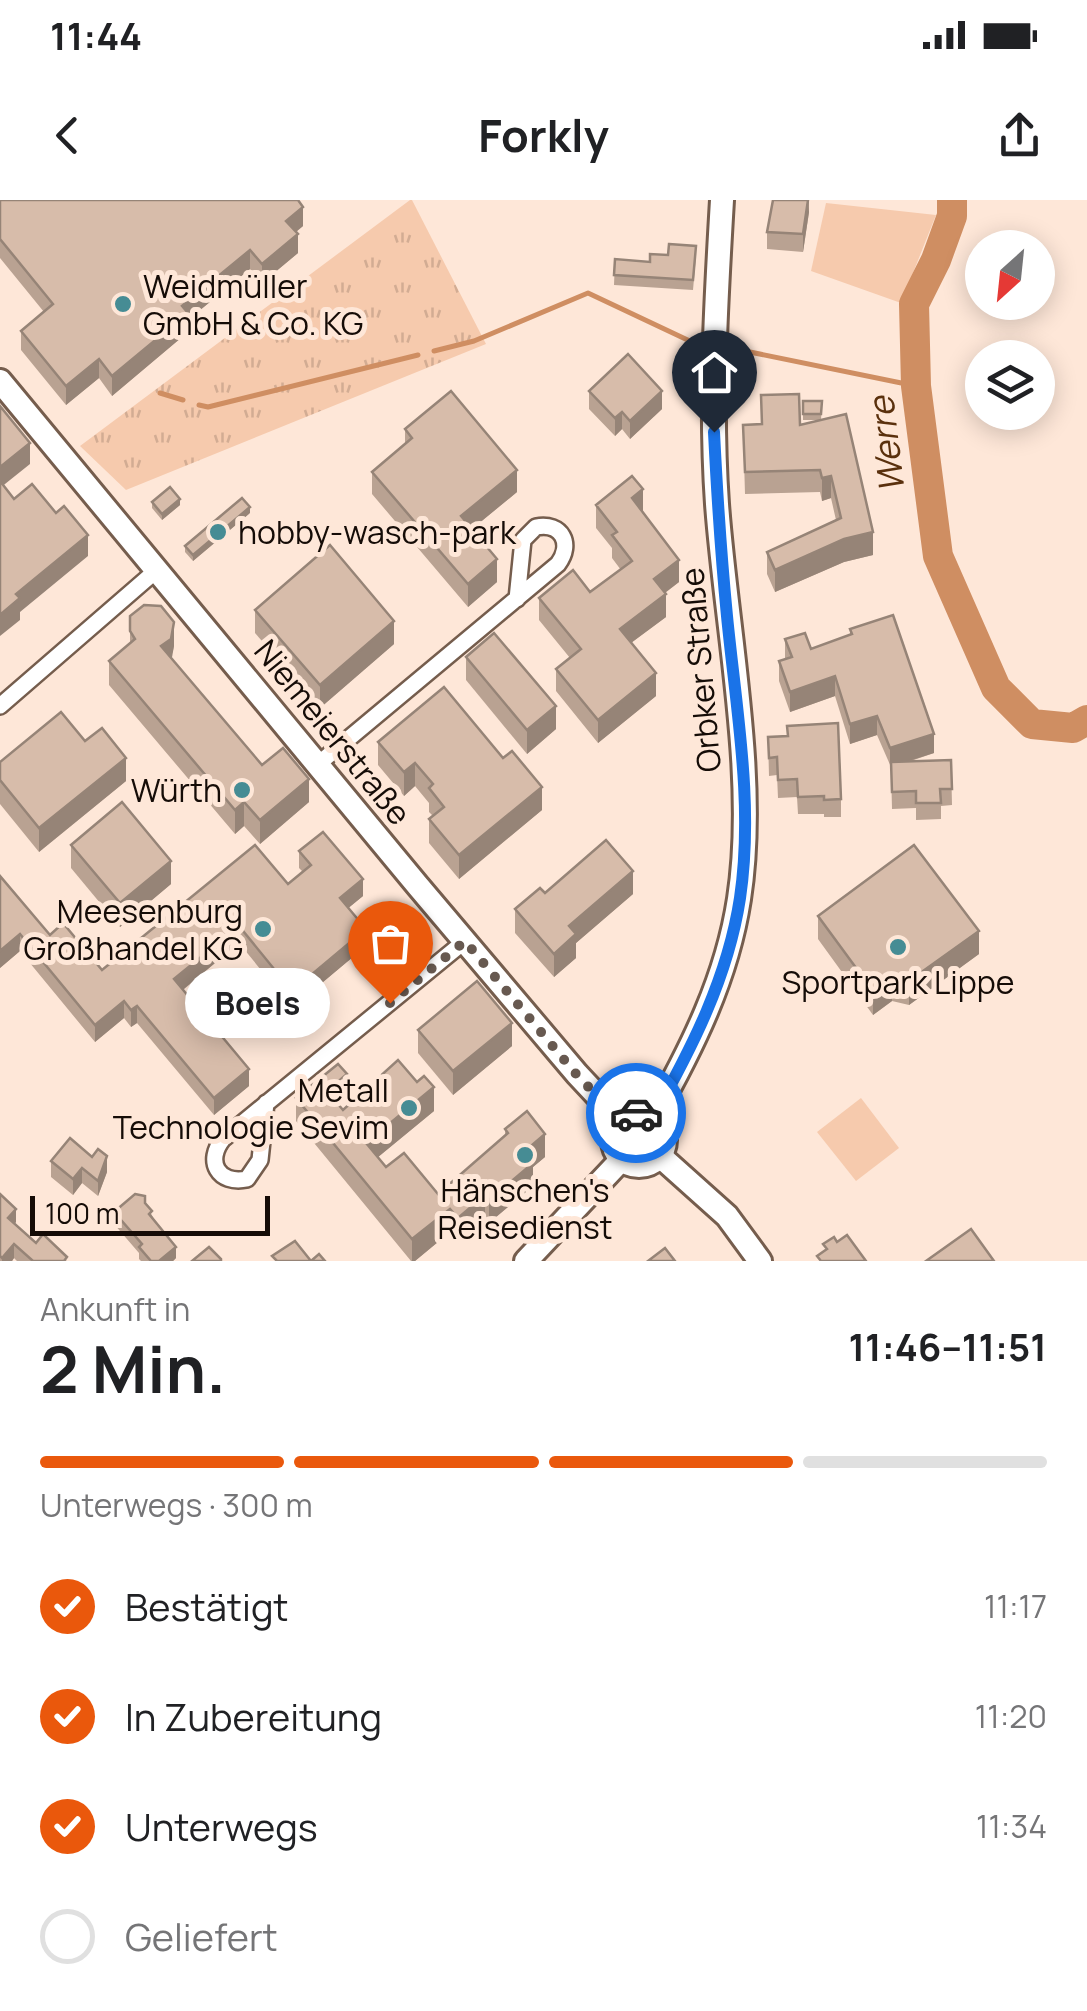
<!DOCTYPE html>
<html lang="de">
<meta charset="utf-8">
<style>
body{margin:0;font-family:Manrope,sans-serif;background:#f2f2f2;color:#202124;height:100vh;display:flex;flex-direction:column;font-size:38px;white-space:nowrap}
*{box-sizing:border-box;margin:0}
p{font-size:32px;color:#757577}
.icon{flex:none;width:55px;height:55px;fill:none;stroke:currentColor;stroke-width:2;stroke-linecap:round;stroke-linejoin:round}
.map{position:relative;height:1061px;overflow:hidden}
.panel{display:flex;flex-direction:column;background:#fff;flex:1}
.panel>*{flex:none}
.needle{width:65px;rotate:207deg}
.buttons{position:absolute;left:965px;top:30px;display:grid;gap:20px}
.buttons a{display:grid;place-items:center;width:90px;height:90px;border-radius:50%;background:#fff;box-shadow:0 5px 25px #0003;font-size:50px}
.scale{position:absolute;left:30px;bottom:25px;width:240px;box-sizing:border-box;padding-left:10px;border:5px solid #150c07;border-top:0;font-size:28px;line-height:35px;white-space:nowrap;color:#150c07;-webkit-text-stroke:8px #fee7d8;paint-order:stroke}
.pin{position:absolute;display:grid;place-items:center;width:85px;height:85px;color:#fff;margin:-102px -42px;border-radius:50% 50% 50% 0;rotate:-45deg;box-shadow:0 0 10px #0007}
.pin .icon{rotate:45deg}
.courier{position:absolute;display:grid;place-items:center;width:100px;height:100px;margin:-50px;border:8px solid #1a73e8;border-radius:50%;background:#fff;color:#222;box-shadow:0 2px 12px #0007}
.bubble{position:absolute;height:70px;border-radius:35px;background:#fff;box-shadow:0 5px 25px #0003;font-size:32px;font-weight:700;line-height:70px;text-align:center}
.head em{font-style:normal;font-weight:700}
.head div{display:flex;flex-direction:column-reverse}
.head{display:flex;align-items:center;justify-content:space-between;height:170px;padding:0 40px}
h1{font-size:65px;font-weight:700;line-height:75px}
.bar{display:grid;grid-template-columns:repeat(4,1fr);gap:15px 10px;align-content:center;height:120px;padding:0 40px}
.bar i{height:12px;border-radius:8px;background:#e0e0e0}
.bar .active{background:#ea580c}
.bar p{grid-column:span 4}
ol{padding:0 40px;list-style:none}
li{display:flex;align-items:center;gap:30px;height:110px}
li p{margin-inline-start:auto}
li .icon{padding:10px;border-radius:50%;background:#ea580c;color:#fff;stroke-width:4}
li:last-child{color:#757577}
li i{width:55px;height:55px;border:5px solid #e0e0e0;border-radius:50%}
.status{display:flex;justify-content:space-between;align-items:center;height:70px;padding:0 50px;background:#fff;direction:ltr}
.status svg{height:28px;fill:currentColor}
header{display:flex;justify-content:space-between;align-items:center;height:130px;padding:0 40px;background:#fff;font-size:45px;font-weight:700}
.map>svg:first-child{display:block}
.grass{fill:url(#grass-tufts)}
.garden{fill:#f6caad}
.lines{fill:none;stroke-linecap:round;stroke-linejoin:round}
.stream{stroke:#cf8e62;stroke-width:5}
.river{stroke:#cf8e62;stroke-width:30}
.street-casing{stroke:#755d4d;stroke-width:20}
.secondary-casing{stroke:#755d4d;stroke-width:28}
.street{stroke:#fff;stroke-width:15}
.secondary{stroke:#fff;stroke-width:22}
.wall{fill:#b9a292}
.shaded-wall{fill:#968477}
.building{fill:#d7bcaa;stroke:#968477;stroke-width:2.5}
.done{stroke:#675950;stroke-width:10;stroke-dasharray:0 18}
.route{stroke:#1a73e8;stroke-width:12}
.poi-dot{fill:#468c94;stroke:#fee7d8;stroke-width:4}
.labels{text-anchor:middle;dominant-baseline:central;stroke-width:10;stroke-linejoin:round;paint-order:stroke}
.poi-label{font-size:32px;fill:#150c07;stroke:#fee7d8;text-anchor:end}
.street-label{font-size:32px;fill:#150c07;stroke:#fee7d8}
.water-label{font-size:35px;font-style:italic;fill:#5a300d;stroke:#fee7d8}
</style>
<div class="status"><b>11:44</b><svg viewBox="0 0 49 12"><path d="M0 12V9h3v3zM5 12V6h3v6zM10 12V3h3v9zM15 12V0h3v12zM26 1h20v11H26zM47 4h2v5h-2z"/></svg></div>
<header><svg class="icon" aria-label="back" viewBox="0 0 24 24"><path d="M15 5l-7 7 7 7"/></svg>Forkly<svg class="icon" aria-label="share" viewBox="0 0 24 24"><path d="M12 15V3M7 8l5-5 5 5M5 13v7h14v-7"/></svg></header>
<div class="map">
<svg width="1087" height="1061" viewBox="0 0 1087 1061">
<defs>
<pattern id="grass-tufts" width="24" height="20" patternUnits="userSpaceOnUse" patternTransform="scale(2.5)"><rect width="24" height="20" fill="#f6caad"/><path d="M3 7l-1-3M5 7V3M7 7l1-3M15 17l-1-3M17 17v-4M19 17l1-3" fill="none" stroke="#d2ac93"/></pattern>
</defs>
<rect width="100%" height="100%" fill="#fee7d8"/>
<path class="grass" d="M410,0H412L486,144L126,290L80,246Z"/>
<g class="garden">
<path d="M826,3L936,15L901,103L811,71Z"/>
<path d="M861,898L899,948L856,981L817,932Z"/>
</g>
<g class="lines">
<g class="stream">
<path d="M740,150L916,186"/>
<path d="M434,151L474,141L588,93L694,143"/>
<path d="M160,193L183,200"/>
<path d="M199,205L208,207L418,155"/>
</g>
<path class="river" d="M952,0V16L936,60L914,104L916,186L938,356L996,488L1032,524L1073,528L1087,520"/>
<defs>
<g id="street">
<path d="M0,506L158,369"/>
<path d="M317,565L558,364C573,344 562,322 536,327L523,340L517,399"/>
<path d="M266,903L260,960L247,979C218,985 205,961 223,939L465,741"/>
</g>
<g id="secondary">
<path d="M0,181L418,686L577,874L620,920"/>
<circle cx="639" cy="940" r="26"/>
<path d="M653,917C692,848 727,778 739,699C758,578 726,428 717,304C710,203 716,101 722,0"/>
<path d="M660,956L727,1016L760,1061"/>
<path d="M526,1061L621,960"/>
</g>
</defs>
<use href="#street" class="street-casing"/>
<use href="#secondary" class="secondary-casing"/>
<use href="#street" class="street"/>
<use href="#secondary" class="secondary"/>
</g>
<g class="wall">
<path d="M0,0L303,26L296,32L298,53L262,83L250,69L188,120V132L112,196L99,178L66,205L21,150V131L44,112L0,58Z"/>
<path d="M809,0V12L803,52L767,49V32Z"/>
<path d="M668,55L696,56L693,90L614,85L615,59L650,62Z"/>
<path d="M589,191L662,209L630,239L622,229L615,236L589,209Z"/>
<path d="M803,201H822L821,220L873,355L844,362L775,392L767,374V352L836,320L831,298L822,301L820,292L745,294L743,225H800L820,220H803Z"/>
<path d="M405,229L517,292L472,329L497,382L468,407L372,294V272L405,243Z"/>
<path d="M152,302L180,305L162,320L152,308Z"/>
<path d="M596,305L643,312L679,382L665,393L666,417L631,443L656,496L598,543L556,491V469L570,458L539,420V398L590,392L621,370L612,358V348L596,328Z"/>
<path d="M250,313L193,361L185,352V346Z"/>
<path d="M255,410L394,444L320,508L255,433Z"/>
<path d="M130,416L174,446L171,458L262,565L309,602L260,644L244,626L235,634L109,485V461L130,444Z"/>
<path d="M850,429L934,553L908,562L951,560L952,605L941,606V619L916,620V608L892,609L891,567L877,535L850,544L835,496L790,512L779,481V461L785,459V439L811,449L850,435Z"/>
<path d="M466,457L556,529L527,554L466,480Z"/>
<path d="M768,537L841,599V617H824V614H798L797,597L778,598L777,575L769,576Z"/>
<path d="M85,541L126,581L39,652L0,604V562Z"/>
<path d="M378,542L542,610L459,679L429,643V619L433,616L429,612V603L415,586L404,596L378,565Z"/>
<path d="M71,645L171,684L120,727L71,668Z"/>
<path d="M299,651L363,696L348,708L366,746L292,808L239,743L183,790L249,886L214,915L137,823L131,827L124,818L95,842L20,751L0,768V676L50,735L102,770L288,684L303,672L299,668Z"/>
<path d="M545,693L633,694L576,743V758L554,777L515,733V709Z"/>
<path d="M818,716L979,754L909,805L892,801L873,815L818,739Z"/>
<path d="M418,830L512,846L453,895L418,853Z"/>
<path d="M296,898H347L338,905L343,910L434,911L378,957L386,967L438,994L505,936V929L545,957L533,967V986L489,1023L485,1019L458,1042L450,1032L415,1061H411L296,921Z"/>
<path d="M51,961L107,972L98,996L82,983L73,995L51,977Z"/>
<path d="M0,994L16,1022L14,1024L36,1043L67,1061H17L14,1058L12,1061H0Z"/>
<path d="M145,1003L176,1058L173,1061H141L139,1059V1053L114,1024V1012Z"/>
</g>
<g class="shaded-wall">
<path d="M808,0L809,12L803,52V34Z"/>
<path d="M303,7V26L286,40V21Z"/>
<path d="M298,34V53L262,83V64Z"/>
<path d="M250,50V69L188,120V132L112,196V176L182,106Z"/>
<path d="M99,159V178L66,205V186Z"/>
<path d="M662,191V209L630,239V221Z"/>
<path d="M622,212V229L615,236V218Z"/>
<path d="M30,243V264L0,288V267Z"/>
<path d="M517,270V292L461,338V316Z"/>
<path d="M831,276V298L822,301V278Z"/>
<path d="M643,289V312L632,298Z"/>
<path d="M180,299V305L162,320V314Z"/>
<path d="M250,307V313L193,361V355Z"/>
<path d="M873,332V355L844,362L775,392V370L844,339Z"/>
<path d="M88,335V356L20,412V420L0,436V415L16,394Z"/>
<path d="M497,359V382L468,407V384Z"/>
<path d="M679,360V382L654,401V379Z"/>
<path d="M666,394V417L620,451V429Z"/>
<path d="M394,421V444L320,508V485Z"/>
<path d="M174,422V446L171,463L161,446Z"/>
<path d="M656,473V496L598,543V520Z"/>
<path d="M835,476V496L790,512V492Z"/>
<path d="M556,506V529L527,554V530Z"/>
<path d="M877,516V535L850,544V524Z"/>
<path d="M934,534V553L890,567V548Z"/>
<path d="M126,558V581L39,652V628Z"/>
<path d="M415,563V586L404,596V572Z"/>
<path d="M309,579V602L260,644V620Z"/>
<path d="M542,587V610L459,679V655Z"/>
<path d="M244,602V626L235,634V610Z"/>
<path d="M171,661V684L120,727V703Z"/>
<path d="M633,671V694L576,743V758L554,777V754L569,726Z"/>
<path d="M363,679V696L340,715V698Z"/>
<path d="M239,726V743L174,797V779Z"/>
<path d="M366,729V746L292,808V791Z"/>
<path d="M979,731V754L909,805V781Z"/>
<path d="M20,734V751L0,768V751Z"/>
<path d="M892,777V801L873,815V791Z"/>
<path d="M124,801V818L95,842V825Z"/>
<path d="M137,806V823L131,827V810Z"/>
<path d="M512,823V846L453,895V871Z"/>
<path d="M249,869V886L214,915V898Z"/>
<path d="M347,874V898L327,914V891Z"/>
<path d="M434,887V911L366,967V943Z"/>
<path d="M545,934V957L533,967V986L489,1023V1000L524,952Z"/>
<path d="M107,956V972L98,996V981Z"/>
<path d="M82,968V983L73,995V979Z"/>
<path d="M485,995V1019L458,1042V1018Z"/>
<path d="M16,1009V1022L8,1032V1018Z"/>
<path d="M450,1009V1032L415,1061H412V1039Z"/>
<path d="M14,1044V1058L12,1061H2V1058Z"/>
<path d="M176,1047V1058L173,1061H159Z"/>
</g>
<g class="building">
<path d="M0,0H298L303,7L286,21L298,34L262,64L250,50L182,106L188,113L112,176L99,159L66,186L21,131L53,104L0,39Z"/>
<path d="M773,0H808L803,34L767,32Z"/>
<path d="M669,44L696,46L693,80L614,75L615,59L650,62V54L668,55Z"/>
<path d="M628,154L662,191L630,221L622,212L615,218L589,191Z"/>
<path d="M451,191L517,270L461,316L497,359L468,384L372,272L412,238L405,229Z"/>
<path d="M799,194L800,225L846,214L873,332L844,339L775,370L767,352L841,318L831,276L822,278L820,270L745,272L743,225L762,224L761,195Z"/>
<path d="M803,201H822L821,214H803Z"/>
<path d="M0,206L30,243L0,267Z"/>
<path d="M632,276L643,289L632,298L679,360L654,379L666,394L620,429L656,473L598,520L556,469L581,449L539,398L573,370L590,392L632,361L612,335L617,332L596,305Z"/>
<path d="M0,281L14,299L32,284L56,313L64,306L88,335L16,394L20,398L0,415Z"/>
<path d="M170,287L180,299L162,314L152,302Z"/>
<path d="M242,298L250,307L193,355L185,346Z"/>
<path d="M330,345L394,421L320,485L255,410Z"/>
<path d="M144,405L161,406L174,422L171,439L161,446L262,565L283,548L309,579L260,620L244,602L235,610L109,461L135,439L130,431V416Z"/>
<path d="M893,415L934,534L890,548L877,516L850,524L835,476L790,492L779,461L792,457L785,439L805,433L811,449L852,434L850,429Z"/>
<path d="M494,433L556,506L527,530L466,457Z"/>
<path d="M444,487L503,558L512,551L542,587L459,655L429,619L444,607L429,588L433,584L415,563L404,572L378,542Z"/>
<path d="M61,512L85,541L102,528L126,558L39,628L0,580V562Z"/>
<path d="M838,523L841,599L824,600V596L798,597L797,579L778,580L777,557L769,558L768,537L788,536L787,526Z"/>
<path d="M951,560L952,589H940L941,603H916V591L892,592L891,562Z"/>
<path d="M122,602L171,661L120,703L71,645Z"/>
<path d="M323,632L363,679L340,698L366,729L292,791L239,726L174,779L249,869L214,898L137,806L131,810L124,801L95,825L20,734L0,751V676L50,735L63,723L102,770L255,645L288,684L311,665L299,651Z"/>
<path d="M606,640L633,671L569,726L576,734L554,754L515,709L540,688L545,693Z"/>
<path d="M914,645L979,731L909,781L892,777L873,791L818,716Z"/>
<path d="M477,781L512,823L453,871L418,830Z"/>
<path d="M398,860L417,882L424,876L434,887L366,943L386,967L404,953L438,994L508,933L505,929L527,911L545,934L524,952L533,963L489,1000L485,995L458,1018L450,1009L412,1039L296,898L338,864L347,874L327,891L343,910Z"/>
<path d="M70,938L92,957L98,949L107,956L98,981L82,968L73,979L51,961Z"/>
<path d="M0,994L16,1009L8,1018L36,1043L43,1034L67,1057L64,1061H33L14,1044L2,1058L0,1056Z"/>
<path d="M135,994L145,996V1003L152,1011L149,1014L176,1047L159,1061H151L139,1047L142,1044L114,1012Z"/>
<path d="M971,1029L994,1061H926Z"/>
<path d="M847,1035L866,1061H821L817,1056L827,1049L823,1044L834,1037L837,1042Z"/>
<path d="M295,1041L311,1061L319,1054L325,1061H277L272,1056Z"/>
<path d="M209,1047L221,1059V1061H192Z"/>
<path d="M665,1048L675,1061H648Z"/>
</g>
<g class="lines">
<path class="done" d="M390,803L465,741L576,874L620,920L636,913"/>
<path class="route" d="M636,913L653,917C692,848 728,777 740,698C754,604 736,509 727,416C721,355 717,293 714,232"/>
</g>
<g class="poi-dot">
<circle cx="123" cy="104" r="10"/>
<circle cx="218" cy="332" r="10"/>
<circle cx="242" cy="590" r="10"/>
<circle cx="263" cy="729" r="10"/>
<circle cx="898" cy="747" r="10"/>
<circle cx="409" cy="908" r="10"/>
<circle cx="525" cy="955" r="10"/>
</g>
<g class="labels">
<g class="poi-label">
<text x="143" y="86" text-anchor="start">Weidmüller<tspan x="143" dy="37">GmbH &amp; Co. KG</tspan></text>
<text x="238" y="332" text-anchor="start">hobby-wasch-park</text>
<text x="222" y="590">Würth</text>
<text x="243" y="711">Meesenburg<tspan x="243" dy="37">Großhandel KG</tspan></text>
<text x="898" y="782" text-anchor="middle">Sportpark Lippe</text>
<text x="389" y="890">Metall<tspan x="389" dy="37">Technologie Sevim</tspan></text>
<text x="525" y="990" text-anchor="middle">Hänschen's<tspan x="525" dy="37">Reisedienst</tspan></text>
</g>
<g class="street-label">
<text transform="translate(700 470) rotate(-95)">Orbker Straße</text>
<text transform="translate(333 532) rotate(51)">Niemeierstraße</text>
</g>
<g class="water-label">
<text transform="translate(886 245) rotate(-97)">Werre</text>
</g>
</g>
</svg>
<div class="buttons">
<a><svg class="needle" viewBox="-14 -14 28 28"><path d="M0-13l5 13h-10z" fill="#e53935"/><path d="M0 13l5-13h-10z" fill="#757577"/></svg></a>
<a><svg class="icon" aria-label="layers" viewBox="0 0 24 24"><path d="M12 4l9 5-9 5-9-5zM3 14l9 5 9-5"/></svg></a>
</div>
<div class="scale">100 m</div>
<div class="pin" style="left:390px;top:803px;background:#ea580c"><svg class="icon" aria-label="bag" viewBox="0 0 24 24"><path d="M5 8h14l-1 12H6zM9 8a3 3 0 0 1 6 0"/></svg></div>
<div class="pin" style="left:714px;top:232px;background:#1f2937"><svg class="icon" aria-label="home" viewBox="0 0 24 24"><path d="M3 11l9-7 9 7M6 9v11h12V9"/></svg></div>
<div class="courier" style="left:636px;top:913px"><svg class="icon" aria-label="car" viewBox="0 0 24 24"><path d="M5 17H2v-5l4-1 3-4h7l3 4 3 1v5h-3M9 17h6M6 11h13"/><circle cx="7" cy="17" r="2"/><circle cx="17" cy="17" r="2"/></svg></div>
<div class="bubble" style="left:185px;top:768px;width:145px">Boels</div>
</div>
<section class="panel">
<div class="head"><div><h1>2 Min.</h1><p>Ankunft in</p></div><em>11:46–11:51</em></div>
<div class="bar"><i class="active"></i><i class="active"></i><i class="active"></i><i></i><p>Unterwegs · 300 m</p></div>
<ol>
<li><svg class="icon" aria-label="check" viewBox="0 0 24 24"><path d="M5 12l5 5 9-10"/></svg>Bestätigt<p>11:17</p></li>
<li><svg class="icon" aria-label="check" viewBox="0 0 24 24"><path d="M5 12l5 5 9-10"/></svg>In Zubereitung<p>11:20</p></li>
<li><svg class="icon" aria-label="check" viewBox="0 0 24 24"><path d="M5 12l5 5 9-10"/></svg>Unterwegs<p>11:34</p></li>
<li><i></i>Geliefert</li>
</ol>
</section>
